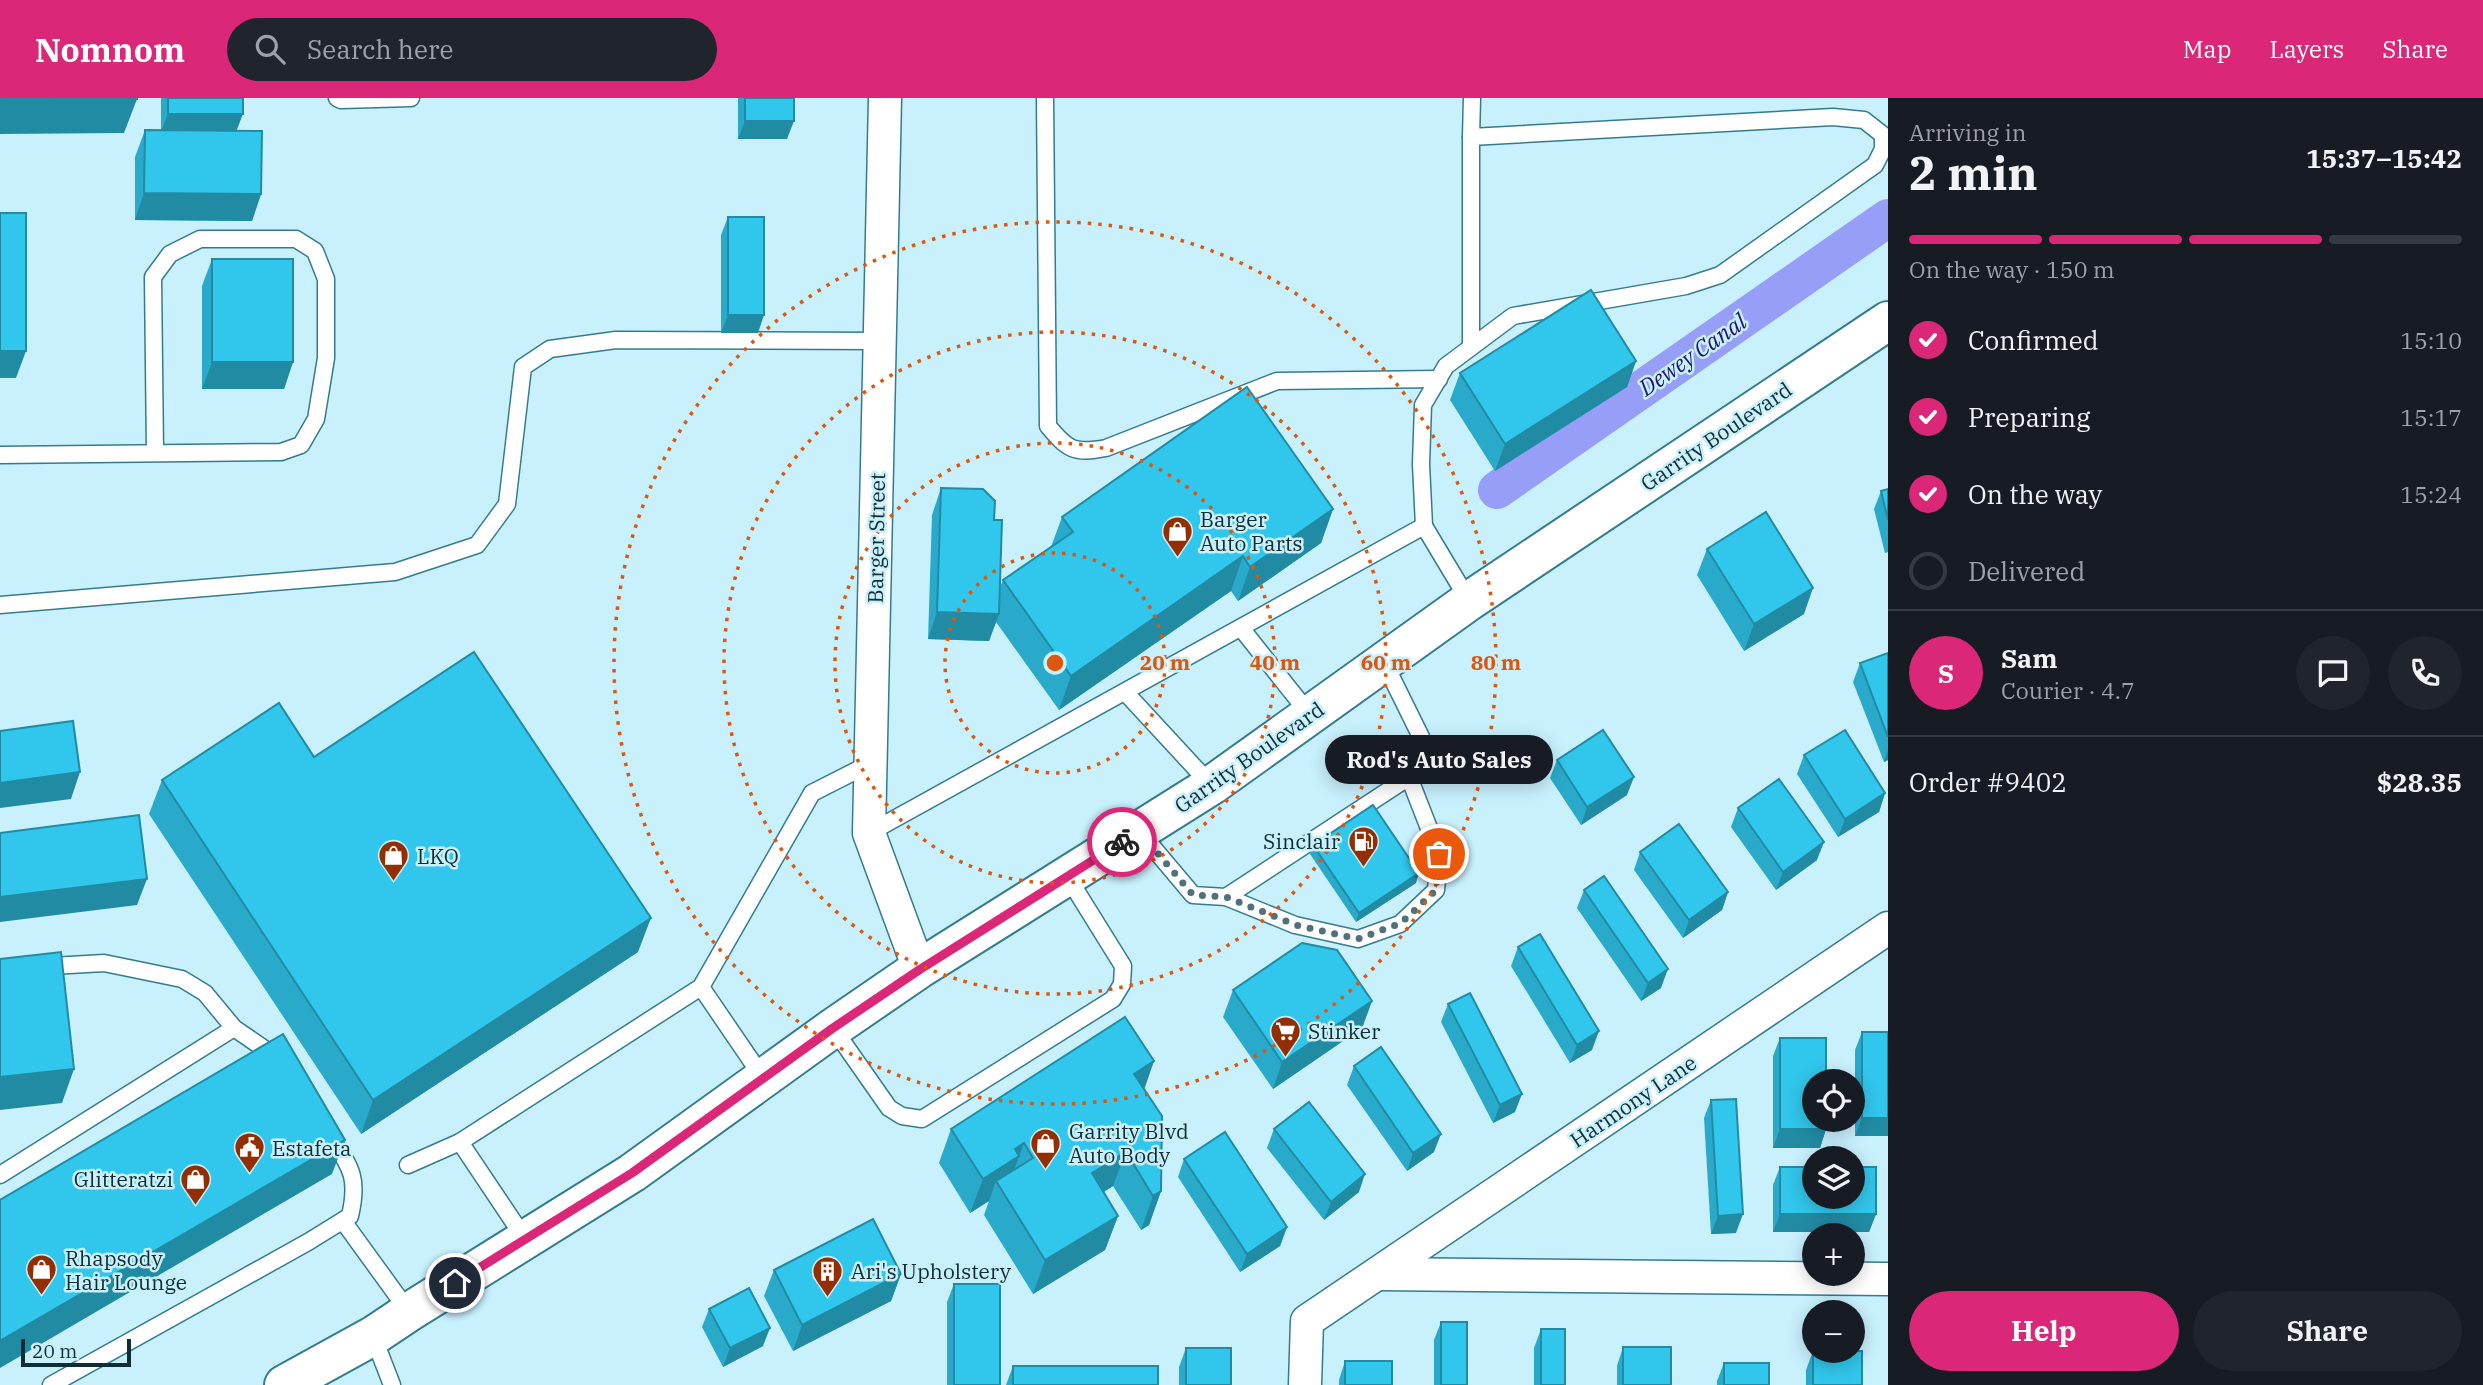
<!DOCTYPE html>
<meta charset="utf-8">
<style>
body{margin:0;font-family:"IBM Plex Serif",serif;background:#20242c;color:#f1f3f6;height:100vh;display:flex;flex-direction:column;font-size:26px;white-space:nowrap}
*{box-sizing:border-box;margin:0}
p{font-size:23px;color:#9ea1a6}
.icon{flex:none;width:38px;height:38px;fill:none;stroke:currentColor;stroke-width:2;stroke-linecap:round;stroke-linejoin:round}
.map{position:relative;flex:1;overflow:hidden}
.sheet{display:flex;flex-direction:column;background:#171b24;width:595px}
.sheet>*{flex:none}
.fabs{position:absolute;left:1802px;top:971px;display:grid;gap:14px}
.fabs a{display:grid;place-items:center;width:63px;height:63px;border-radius:50%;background:#171b24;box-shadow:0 4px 18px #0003;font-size:35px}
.scale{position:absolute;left:21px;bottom:18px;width:110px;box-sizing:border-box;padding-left:7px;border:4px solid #0f2d35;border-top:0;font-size:19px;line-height:24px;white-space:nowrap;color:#0f2d35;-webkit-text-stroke:5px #c8f0fd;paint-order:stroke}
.pin{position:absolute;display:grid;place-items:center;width:60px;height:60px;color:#fff;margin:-30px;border:4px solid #fff;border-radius:50%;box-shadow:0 2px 7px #0007}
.courier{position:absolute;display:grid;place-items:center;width:70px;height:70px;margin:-35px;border:5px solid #db2777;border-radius:50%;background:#fff;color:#222;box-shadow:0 2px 9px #0007}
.bubble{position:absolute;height:49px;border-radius:24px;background:#171b24;box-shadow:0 4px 18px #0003;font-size:23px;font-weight:700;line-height:49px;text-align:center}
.overview em{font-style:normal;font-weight:700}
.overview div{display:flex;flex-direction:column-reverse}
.overview{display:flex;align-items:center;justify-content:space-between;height:119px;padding:0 21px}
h1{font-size:46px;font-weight:700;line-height:52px}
.bar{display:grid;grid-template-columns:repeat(4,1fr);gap:10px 7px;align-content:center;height:84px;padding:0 21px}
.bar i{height:9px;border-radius:5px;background:#363941}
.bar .active{background:#db2777}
.bar p{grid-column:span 4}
.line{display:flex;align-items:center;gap:18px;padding:0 21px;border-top:2px solid #363941}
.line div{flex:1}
.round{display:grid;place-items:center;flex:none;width:74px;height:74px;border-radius:37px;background:#20242c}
ol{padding:0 21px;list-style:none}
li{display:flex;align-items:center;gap:21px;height:77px}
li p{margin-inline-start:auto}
li .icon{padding:7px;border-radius:50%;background:#db2777;color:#fff;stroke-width:4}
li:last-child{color:#9ea1a6}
li i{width:38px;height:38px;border:4px solid #363941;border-radius:50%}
.action{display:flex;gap:14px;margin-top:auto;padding:14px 21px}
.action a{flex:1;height:80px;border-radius:42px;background:#db2777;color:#fff;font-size:28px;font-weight:700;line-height:80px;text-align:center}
.action a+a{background:#20242c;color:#f1f3f6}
header{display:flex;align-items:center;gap:42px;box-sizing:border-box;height:98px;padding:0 35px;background:#db2777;color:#fff}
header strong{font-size:33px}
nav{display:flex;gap:38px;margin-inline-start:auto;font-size:24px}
.search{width:490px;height:63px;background:#20242c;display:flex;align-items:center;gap:18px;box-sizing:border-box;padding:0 24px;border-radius:38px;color:#9ea1a6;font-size:26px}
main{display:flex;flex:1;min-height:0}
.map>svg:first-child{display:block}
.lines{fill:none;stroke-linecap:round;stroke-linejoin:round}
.canal{stroke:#969ef7;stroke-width:38}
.service-casing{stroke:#357b8f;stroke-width:19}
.minor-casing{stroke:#357b8f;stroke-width:35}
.primary-casing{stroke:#357b8f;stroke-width:42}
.service{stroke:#fff;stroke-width:16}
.minor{stroke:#fff;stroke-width:32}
.primary{stroke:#fff;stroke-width:38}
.wall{fill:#2aaaca}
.shaded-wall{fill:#228ba4}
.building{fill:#31c6eb;stroke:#228ba4;stroke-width:2}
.done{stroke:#50717b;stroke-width:7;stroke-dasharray:0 12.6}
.route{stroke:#db2777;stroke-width:9}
.ring{fill:none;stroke:#dd570e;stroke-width:3.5;stroke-dasharray:3.5 7}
.labels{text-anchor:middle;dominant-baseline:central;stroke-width:5;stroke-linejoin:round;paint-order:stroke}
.street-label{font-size:21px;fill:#0f2d35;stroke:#c8f0fd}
.poi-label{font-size:21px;fill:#0f2d35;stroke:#c8f0fd;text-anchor:start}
.water-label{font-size:23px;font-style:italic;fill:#241375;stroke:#c8f0fd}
.centre{fill:#dd570e;stroke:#c8f0fd;stroke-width:3.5}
.ring-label{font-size:21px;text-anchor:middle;font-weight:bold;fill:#dd570e;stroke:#c8f0fd;stroke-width:5;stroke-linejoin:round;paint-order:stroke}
</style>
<header>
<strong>Nomnom</strong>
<div class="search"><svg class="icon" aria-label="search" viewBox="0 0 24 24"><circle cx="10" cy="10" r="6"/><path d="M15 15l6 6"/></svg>Search here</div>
<nav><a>Map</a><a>Layers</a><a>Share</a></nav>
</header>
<main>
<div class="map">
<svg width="1888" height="1287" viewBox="0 0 1888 1287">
<rect width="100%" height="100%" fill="#c8f0fd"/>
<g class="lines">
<path class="canal" d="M1497,392L1888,120"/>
<defs>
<g id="service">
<path d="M337,0L341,2L411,0"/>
<path d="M1045,0L1048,328C1068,352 1074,356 1106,350L1277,283L1439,281"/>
<path d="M1471,39V249"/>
<path d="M0,357L281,354L301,347L316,321L326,260V181L315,153L296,141H200L170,156L153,179L155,355"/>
<path d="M1424,428L1421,366L1423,307L1446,268L1513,218L1686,188L1720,177L1875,67L1883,51V37L1864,22L1833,19L1471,39L1472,0"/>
<path d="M0,507L395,474L477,447L507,406L523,269L550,251L616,242L880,243"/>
<path d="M1241,530L1310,617"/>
<path d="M1125,594L1211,687"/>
<path d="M1139,733L1193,797L1226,799L1409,679L1421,639L1384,564"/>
<path d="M869,735L1424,428L1469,503"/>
<path d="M1226,799L1295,827L1358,841L1400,826L1436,792L1439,756L1409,679"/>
<path d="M0,871L104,865L182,881L205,895L234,930L279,961"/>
<path d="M701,889L763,980"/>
<path d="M833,930L889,1010L902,1018L922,1021L1113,901L1122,886L1123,868L1067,778"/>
<path d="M460,1044L525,1141"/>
<path d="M408,1067L460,1044L701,889L812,695L871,665"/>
<path d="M0,1077L234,930"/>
<path d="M343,1123L409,1214"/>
<path d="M373,1238L392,1287"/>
<path d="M51,1287L308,1144L350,1118C359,1079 351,1070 330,1038"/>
</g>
<g id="minor">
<path d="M885,0L869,735L919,871"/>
<path d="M1378,1176L1888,1181"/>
<path d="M1305,1287L1307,1223L1888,830"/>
</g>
<path id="primary" d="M284,1287L373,1238L409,1214L632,1075L833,930L919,871L1212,687L1469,503L1888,223"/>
</defs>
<use href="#service" class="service-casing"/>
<use href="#minor" class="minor-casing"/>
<use href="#primary" class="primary-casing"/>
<use href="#service" class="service"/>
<use href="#minor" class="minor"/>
<use href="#primary" class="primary"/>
</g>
<g class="wall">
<path d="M161,0H243L236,33L261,96L252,123L135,122V59L145,32H161Z"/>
<path d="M738,0H794L787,41H738Z"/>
<path d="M728,119L758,235H721V137Z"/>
<path d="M212,161L293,264L284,291H202V188Z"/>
<path d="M1636,263L1627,289L1495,373L1450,302L1460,275Z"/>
<path d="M941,390L994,422L1000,489L1003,482L1051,449L1062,419L1333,411L1321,445L1238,503L1231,493L1059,612L996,524L989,543L928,541L932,417Z"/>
<path d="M1888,391V454L1885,455L1874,411L1881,393Z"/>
<path d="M1707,451L1804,516L1744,553L1697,477Z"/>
<path d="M1888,555V662L1884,664L1853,584L1860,565Z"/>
<path d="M1804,657L1885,695L1879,714L1838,739L1797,676Z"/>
<path d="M1557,662L1627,697L1581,727L1550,680Z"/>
<path d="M162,682L638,854L361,1036L149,716Z"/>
<path d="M1738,710L1817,762L1776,792L1731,729Z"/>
<path d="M1313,747L1416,785L1356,824L1310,756Z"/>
<path d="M1640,754L1728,794L1722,812L1683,840L1634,772Z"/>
<path d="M1584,792L1661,890L1641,903L1577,810Z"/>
<path d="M1518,849L1592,952L1570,965L1511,868Z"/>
<path d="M1233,892L1372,903L1362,930L1273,991L1223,919Z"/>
<path d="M1448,906L1515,1014L1493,1025L1441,924Z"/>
<path d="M1862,934L1888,1038H1855V952Z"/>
<path d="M1780,940L1826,1031L1820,1050H1773V958Z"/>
<path d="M1354,968L1434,1054L1407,1073L1347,987Z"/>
<path d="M1144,991L1161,1093L1149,1127L1141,1132L1113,1088L1103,1094L1118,1118L1105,1152L1033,1196L984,1117L989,1103L970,1115L939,1065L951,1031Z"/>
<path d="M1711,1002L1736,1135L1711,1136L1704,1020Z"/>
<path d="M1274,1031L1359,1094L1324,1122L1267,1050Z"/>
<path d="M1184,1061L1287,1129L1280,1148L1240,1174L1178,1079Z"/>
<path d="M1780,1069L1876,1116L1869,1134H1773V1087Z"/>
<path d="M774,1172L901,1176L891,1203L793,1253L764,1198Z"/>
<path d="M954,1186L1000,1287H947V1204Z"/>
<path d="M709,1211L763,1248L723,1269L702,1229Z"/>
<path d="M1441,1224L1467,1287H1434V1242Z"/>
<path d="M1541,1231L1565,1287H1534V1250Z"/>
<path d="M1623,1249L1671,1287H1617V1268Z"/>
<path d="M1186,1250L1231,1287H1179V1269Z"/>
<path d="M1813,1253L1862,1287H1806V1272Z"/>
<path d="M1345,1263L1392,1287H1339V1282Z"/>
<path d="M1724,1265L1769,1287H1717V1283Z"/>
<path d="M1013,1268L1158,1287H1006Z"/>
</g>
<g class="shaded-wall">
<path d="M137,1L124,35L0,36V2Z"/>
<path d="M168,16H243L236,34H161Z"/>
<path d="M745,23H794L787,41H738Z"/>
<path d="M144,95L261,96L252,123L135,122Z"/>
<path d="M728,217H764L758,235H721Z"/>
<path d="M0,253H26L16,280H0Z"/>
<path d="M1636,263L1627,289L1495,373L1505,346Z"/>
<path d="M212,264H293L284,291H202Z"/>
<path d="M1333,411L1321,445L1238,503L1250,469Z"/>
<path d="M1243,458L1231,493L1059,612L1071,578Z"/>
<path d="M1813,490L1804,516L1744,553L1754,526Z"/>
<path d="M937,514L999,516L989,543L928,541Z"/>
<path d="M1888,652V662L1884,664Z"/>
<path d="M80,674L71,701L0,710V685Z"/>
<path d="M1634,679L1627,697L1581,727L1587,709Z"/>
<path d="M1885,695L1879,714L1838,739L1845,721Z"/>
<path d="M1824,744L1817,762L1776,792L1783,774Z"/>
<path d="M1419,775L1416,785L1356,824L1359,815Z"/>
<path d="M147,781L137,807L0,824V799Z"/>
<path d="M1728,794L1722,812L1683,840L1689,822Z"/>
<path d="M651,820L638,854L361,1036L373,1002Z"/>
<path d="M1668,871L1661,890L1641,903L1648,885Z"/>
<path d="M1372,903L1362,930L1273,991L1282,964Z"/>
<path d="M1599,933L1592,952L1570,965L1577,947Z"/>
<path d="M1154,963L1142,998L1134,976Z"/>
<path d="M74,971L62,1005L0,1012V979Z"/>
<path d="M1522,996L1515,1014L1493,1025L1500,1007Z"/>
<path d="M1862,1020H1888V1038H1855Z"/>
<path d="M1780,1031H1826L1820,1050H1773Z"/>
<path d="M1441,1036L1434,1054L1407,1073L1413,1055Z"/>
<path d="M345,1042L332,1076L0,1270V1243Z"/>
<path d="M1024,1045L1007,1092L996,1083L989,1103L970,1115L983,1081L1015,1051Z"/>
<path d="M1126,1054L1113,1088L1079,1110L1092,1075Z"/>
<path d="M1365,1076L1359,1094L1324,1122L1331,1104Z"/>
<path d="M1161,1093L1149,1127L1141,1132L1153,1098Z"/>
<path d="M1743,1116L1736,1135L1711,1136L1718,1118Z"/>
<path d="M1780,1116H1876L1869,1134H1773Z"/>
<path d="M1118,1118L1105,1152L1033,1196L1045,1162Z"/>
<path d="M1287,1129L1280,1148L1240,1174L1247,1156Z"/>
<path d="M901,1176L891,1203L793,1253L802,1227Z"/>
<path d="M770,1230L763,1248L723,1269L730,1250Z"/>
</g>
<g class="building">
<path d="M0,0H137V1L0,2Z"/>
<rect x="168" y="0" width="75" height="16"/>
<rect x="745" y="0" width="49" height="23"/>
<path d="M145,32L262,33L261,96L144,95Z"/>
<rect x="0" y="115" width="26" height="138"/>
<rect x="728" y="119" width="36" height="98"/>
<rect x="212" y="161" width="81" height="103"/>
<path d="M1591,192L1636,263L1505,346L1460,275Z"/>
<path d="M1247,289L1333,411L1250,469L1243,458L1071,578L1003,482L1073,434L1062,419Z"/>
<path d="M941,390L983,391L995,403L994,422H1002L999,516L937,514Z"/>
<path d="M1888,391V422L1881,393Z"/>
<path d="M1766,414L1813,490L1754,526L1707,451Z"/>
<path d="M474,554L651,820L373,1002L162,682L279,605L314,659Z"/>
<path d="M1888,555V639L1860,565Z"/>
<path d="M73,623L80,674L0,685V633Z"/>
<path d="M1603,632L1634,679L1587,709L1557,662Z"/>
<path d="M1845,632L1885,695L1845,721L1804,657Z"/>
<path d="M1779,681L1824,744L1783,774L1738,710Z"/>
<path d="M1373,707L1419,775L1359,815L1313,747Z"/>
<path d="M139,717L147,781L0,799V735Z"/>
<path d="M1679,726L1728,794L1689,822L1640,754Z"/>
<path d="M1604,778L1668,871L1648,885L1584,792Z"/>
<path d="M1540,836L1599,933L1577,947L1518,849Z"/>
<path d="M1302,845L1337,852L1372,903L1282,964L1233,892Z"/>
<path d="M61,854L74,971L0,979V861Z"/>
<path d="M1470,895L1522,996L1500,1007L1448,906Z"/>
<path d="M1125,919L1154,963L1134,976L1162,1018L1161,1093L1153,1098L1126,1054L1092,1075L1118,1118L1045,1162L996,1083L1033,1060L1024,1045L1015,1051L1019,1058L983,1081L951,1031Z"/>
<rect x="1862" y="934" width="26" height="86"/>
<path d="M283,936L345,1042L0,1243V1102Z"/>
<path d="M1780,940H1826V984H1815V1022H1826V1031H1780Z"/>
<path d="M1381,949L1441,1036L1413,1055L1354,968Z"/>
<path d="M1736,1001L1743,1116L1718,1118L1711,1002Z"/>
<path d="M1309,1004L1365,1076L1331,1104L1274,1031Z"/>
<path d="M1225,1034L1287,1129L1247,1156L1184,1061Z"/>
<path d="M1780,1069H1815V1099H1853V1069H1876V1116H1780Z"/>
<path d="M873,1121L901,1176L802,1227L774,1172Z"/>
<rect x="954" y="1186" width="46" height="101"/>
<path d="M749,1190L770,1230L730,1250L709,1211Z"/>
<rect x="1441" y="1224" width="26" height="63"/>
<rect x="1541" y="1231" width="24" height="56"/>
<rect x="1623" y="1249" width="48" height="38"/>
<rect x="1186" y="1250" width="45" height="37"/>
<rect x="1813" y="1253" width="49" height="34"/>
<rect x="1345" y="1263" width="47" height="24"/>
<rect x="1724" y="1265" width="45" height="22"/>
<rect x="1013" y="1268" width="145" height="19"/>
</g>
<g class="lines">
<path class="done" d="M1122,744L1139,733L1193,797L1226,799L1296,827L1358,841L1401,825L1436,792L1439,756"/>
<path class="route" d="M455,1185L632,1075L833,930L919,872L1122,744"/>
</g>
<g class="ring">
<circle cx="1055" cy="565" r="110"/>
<circle cx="1055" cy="565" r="220"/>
<circle cx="1055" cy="565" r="331"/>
<circle cx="1055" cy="565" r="441"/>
</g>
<defs>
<symbol id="shop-pin" viewBox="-11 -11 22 30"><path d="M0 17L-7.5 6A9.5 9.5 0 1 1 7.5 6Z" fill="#932e00" stroke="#c8f0fd"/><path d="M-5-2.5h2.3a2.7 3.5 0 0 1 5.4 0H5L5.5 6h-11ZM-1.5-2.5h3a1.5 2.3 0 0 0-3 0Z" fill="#fff"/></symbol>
<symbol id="fuel-pin" viewBox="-11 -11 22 30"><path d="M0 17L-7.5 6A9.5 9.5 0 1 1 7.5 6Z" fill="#932e00" stroke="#c8f0fd"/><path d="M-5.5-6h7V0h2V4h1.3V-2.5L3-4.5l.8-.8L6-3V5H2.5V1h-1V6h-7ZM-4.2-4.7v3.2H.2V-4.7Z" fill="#fff"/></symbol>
<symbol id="supermarket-pin" viewBox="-11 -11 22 30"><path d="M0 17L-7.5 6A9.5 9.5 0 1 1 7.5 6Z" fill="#932e00" stroke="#c8f0fd"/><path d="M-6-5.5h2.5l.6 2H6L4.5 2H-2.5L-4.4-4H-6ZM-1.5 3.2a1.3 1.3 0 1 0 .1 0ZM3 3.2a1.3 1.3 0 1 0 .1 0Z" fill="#fff"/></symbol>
<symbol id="civic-pin" viewBox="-11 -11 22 30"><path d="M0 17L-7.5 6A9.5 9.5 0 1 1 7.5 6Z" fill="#932e00" stroke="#c8f0fd"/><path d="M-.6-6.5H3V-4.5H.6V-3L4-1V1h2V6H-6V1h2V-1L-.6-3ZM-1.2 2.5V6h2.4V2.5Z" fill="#fff"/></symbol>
<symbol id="building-pin" viewBox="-11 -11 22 30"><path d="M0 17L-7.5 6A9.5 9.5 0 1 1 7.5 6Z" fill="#932e00" stroke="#c8f0fd"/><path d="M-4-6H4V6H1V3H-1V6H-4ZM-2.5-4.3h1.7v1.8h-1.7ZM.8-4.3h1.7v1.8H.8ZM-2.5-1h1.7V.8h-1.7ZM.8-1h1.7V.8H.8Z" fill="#fff"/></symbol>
</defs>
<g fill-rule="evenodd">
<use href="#shop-pin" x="1160" y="416" width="35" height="47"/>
<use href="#fuel-pin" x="1346" y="726" width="35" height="47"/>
<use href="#shop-pin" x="376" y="740" width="35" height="47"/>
<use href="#supermarket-pin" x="1268" y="916" width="35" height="47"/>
<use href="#shop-pin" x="1028" y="1028" width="35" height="47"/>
<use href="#civic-pin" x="232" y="1032" width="35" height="47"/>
<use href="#shop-pin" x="178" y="1064" width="35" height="47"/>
<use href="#shop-pin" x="24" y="1154" width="35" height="47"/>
<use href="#building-pin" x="810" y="1156" width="35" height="47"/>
</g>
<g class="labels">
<g class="street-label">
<text transform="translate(1716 338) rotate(-34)">Garrity Boulevard</text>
<text transform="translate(876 440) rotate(-89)">Barger Street</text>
<text transform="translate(1249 659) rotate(-35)">Garrity Boulevard</text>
<text transform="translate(1633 1003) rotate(-34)">Harmony Lane</text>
</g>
<g class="poi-label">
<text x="1200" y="421">Barger<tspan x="1200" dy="24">Auto Parts</tspan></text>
<text x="1340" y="743" text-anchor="end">Sinclair</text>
<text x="417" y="758">LKQ</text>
<text x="1308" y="933">Stinker</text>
<text x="1069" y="1033">Garrity Blvd<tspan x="1069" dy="24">Auto Body</tspan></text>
<text x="272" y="1050">Estafeta</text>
<text x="173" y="1081" text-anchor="end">Glitteratzi</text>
<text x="65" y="1160">Rhapsody<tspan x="65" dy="24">Hair Lounge</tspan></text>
<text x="851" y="1173">Ari's Upholstery</text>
</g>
<g class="water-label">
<text transform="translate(1692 256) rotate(-35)">Dewey Canal</text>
</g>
</g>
<circle cx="1055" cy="565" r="10" class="centre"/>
<g class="ring-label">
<text x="1165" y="572">20 m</text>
<text x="1275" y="572">40 m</text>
<text x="1386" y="572">60 m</text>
<text x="1496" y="572">80 m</text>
</g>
</svg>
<div class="fabs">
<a><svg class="icon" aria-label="locate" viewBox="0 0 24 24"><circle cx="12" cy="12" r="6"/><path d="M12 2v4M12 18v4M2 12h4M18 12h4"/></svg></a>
<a><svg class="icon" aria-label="layers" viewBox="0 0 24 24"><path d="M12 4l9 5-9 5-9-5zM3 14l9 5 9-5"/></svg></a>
<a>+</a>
<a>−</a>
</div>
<div class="scale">20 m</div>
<div class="pin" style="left:1439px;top:756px;background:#ea580c"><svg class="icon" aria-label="bag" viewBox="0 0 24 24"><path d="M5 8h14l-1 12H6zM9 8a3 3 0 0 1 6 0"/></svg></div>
<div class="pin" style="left:455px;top:1185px;background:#1f2937"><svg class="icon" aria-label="home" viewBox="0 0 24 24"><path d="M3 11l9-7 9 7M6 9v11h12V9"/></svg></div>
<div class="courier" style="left:1122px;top:744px"><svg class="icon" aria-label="bike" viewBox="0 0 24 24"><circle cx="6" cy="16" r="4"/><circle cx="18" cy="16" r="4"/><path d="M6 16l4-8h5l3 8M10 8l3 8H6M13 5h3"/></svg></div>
<div class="bubble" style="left:1325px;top:637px;width:228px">Rod's Auto Sales</div>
</div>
<section class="sheet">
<div class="overview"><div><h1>2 min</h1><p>Arriving in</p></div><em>15:37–15:42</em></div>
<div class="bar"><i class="active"></i><i class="active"></i><i class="active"></i><i></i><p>On the way · 150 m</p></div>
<ol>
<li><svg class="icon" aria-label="check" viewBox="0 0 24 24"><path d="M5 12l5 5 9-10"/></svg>Confirmed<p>15:10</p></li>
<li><svg class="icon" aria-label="check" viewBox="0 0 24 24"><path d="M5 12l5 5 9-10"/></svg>Preparing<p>15:17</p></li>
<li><svg class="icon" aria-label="check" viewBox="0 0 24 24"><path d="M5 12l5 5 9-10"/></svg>On the way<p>15:24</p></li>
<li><i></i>Delivered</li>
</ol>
<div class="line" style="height:126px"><b class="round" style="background:#db2777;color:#fff">S</b><div><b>Sam</b><p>Courier · 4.7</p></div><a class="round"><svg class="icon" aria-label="chat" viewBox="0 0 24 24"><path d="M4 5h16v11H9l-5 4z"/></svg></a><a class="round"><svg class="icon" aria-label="phone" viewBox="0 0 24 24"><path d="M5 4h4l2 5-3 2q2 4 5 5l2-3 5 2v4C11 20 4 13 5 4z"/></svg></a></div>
<div class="line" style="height:91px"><div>Order #9402</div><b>$28.35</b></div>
<div class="action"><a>Help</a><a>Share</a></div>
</section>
</main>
